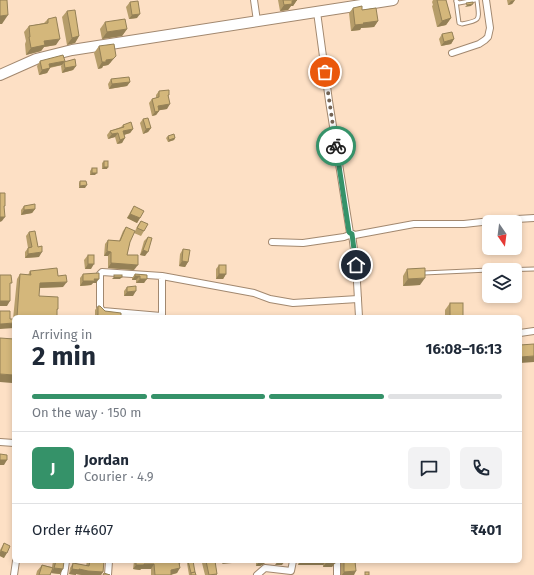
<!DOCTYPE html>
<meta charset="utf-8">
<style>
body{margin:0;font-family:"Fira Sans",sans-serif;background:#f2f2f3;color:#1f2937;height:100vh;display:flex;flex-direction:column;font-size:15px;white-space:nowrap}
*{box-sizing:border-box;margin:0}
p{font-size:13px;color:#747a83}
.icon{flex:none;width:22px;height:22px;fill:none;stroke:currentColor;stroke-width:2;stroke-linecap:round;stroke-linejoin:round}
.map{position:relative;flex:1;overflow:hidden}
.details{position:absolute;left:12px;top:315px;width:510px;height:248px;display:flex;flex-direction:column;background:#fff;border-radius:6px;box-shadow:0 2px 6px #0003}
.details>*{flex:none}
.needle{width:26px;rotate:166deg}
.buttons{position:absolute;left:482px;top:215px;display:grid;gap:8px}
.buttons a{display:grid;place-items:center;width:40px;height:40px;border-radius:6px;background:#fff;box-shadow:0 2px 6px #0003;font-size:20px}
.pin{position:absolute;display:grid;place-items:center;width:34px;height:34px;color:#fff;margin:-17px;border:2px solid #fff;border-radius:50%;box-shadow:0 1px 4px #0007}
.courier{position:absolute;display:grid;place-items:center;width:40px;height:40px;margin:-20px;border:3px solid #359269;border-radius:50%;background:#fff;color:#222;box-shadow:0 1px 5px #0007}
.head em{font-style:normal;font-weight:700}
.head div{display:flex;flex-direction:column-reverse}
.head{display:flex;align-items:center;justify-content:space-between;height:68px;padding:0 20px}
h1{font-size:26px;font-weight:700;line-height:30px}
.bar{display:grid;grid-template-columns:repeat(4,1fr);gap:6px 4px;align-content:center;height:48px;padding:0 20px}
.bar i{height:5px;border-radius:3px;background:#e0e1e3}
.bar .selected{background:#359269}
.bar p{grid-column:span 4}
.line{display:flex;align-items:center;gap:10px;padding:0 20px;border-top:1px solid #e0e1e3}
.line div{flex:1}
.round{display:grid;place-items:center;flex:none;width:42px;height:42px;border-radius:6px;background:#f2f2f3}
.map>svg:first-child{display:block}
.lines{fill:none;stroke-linecap:round;stroke-linejoin:round}
.service-casing{stroke:#a2886f;stroke-width:5}
.minor-casing{stroke:#a2886f;stroke-width:8}
.primary-casing{stroke:#a2886f;stroke-width:12}
.service{stroke:#fff;stroke-width:3}
.minor{stroke:#fff;stroke-width:6}
.primary{stroke:#fff;stroke-width:10}
.wall{fill:#b69d6a}
.shaded-wall{fill:#948056}
.building{fill:#d4b77b;stroke:#948056}
.done{stroke:#746454;stroke-width:4;stroke-dasharray:0 7.2}
.route{stroke:#359269;stroke-width:5}
</style>
<div class="map">
<svg width="534" height="575" viewBox="0 0 534 575">
<rect width="100%" height="100%" fill="#fde0c5"/>
<g class="lines">
<defs>
<g id="service">
<path d="M456,1L459,23L462,24C482,20 479,20 477,0"/>
<path d="M456,1L459,3L475,0"/>
<path d="M501,270L534,269"/>
<path d="M424,273L489,270"/>
</g>
<g id="minor">
<path d="M254,0L257,21"/>
<path d="M317,12L329,101L350,233L355,235L360,234L414,224H464L500,220L534,218"/>
<path d="M452,53L479,44L485,40L488,37L490,28L486,0"/>
<path d="M272,242L303,243L344,237L352,234L356,265L359,317"/>
<path d="M162,276V315L161,316L103,311L101,309L100,307V274L102,272L162,276L254,293L270,299L293,303L358,299"/>
<path d="M520,333L534,331"/>
<path d="M0,442L14,443"/>
<path d="M337,561V575"/>
<path d="M14,575L16,561"/>
<path d="M64,575L66,561"/>
<path d="M108,575L109,561"/>
<path d="M257,575L265,568L291,571L293,561"/>
</g>
<path id="primary" d="M0,75L36,59L72,50L393,0"/>
</defs>
<use href="#service" class="service-casing"/>
<use href="#minor" class="minor-casing"/>
<use href="#primary" class="primary-casing"/>
<use href="#service" class="service"/>
<use href="#minor" class="minor"/>
<use href="#primary" class="primary"/>
</g>
<g class="wall">
<path d="M278,0H297L293,6H291L288,10L280,11Z"/>
<path d="M433,0H446L451,18L446,25L437,27L432,6L433,5L432,2Z"/>
<path d="M507,0H515L512,4L508,5Z"/>
<path d="M130,2L137,18L129,19L126,7Z"/>
<path d="M353,8L378,21L374,27L361,28L360,30L351,31L349,13Z"/>
<path d="M67,11L79,36L75,43L67,45L62,17Z"/>
<path d="M48,19L56,45L44,47L41,51L26,55L25,44L26,41L24,32L29,26L44,23Z"/>
<path d="M105,22L127,29L122,36L102,39L100,29Z"/>
<path d="M442,34L454,39L451,44L441,46L439,39Z"/>
<path d="M99,46L111,62L108,65L103,66L102,68L98,69L94,53Z"/>
<path d="M40,61H65L62,65L50,68L47,73L39,75L37,66Z"/>
<path d="M64,62L76,66L73,70L62,73L61,66Z"/>
<path d="M111,79L130,82L127,86L109,89L108,84Z"/>
<path d="M159,91L168,96L167,109L159,110V111L156,115L152,116L149,103L152,99L156,98V95Z"/>
<path d="M143,119L151,128L148,132L143,134L140,123Z"/>
<path d="M123,125L133,129L130,133L124,135L122,143L117,144L115,137L108,139L107,135L110,131L121,127Z"/>
<path d="M168,136L175,138L174,140L168,142L166,138Z"/>
<path d="M104,161L107,169H102V163Z"/>
<path d="M92,168L95,175H90V171Z"/>
<path d="M80,181L85,188H79V183Z"/>
<path d="M24,206L35,209L32,213L21,215V210Z"/>
<path d="M134,207L140,218L137,223L127,218L131,211Z"/>
<path d="M141,221L144,231L141,236L134,233L138,225Z"/>
<path d="M126,227L130,242L127,255L134,270L108,268V256H104L105,244L108,240L119,241L123,231Z"/>
<path d="M29,232L39,257L25,258V252L28,248L26,236Z"/>
<path d="M148,237L145,256L140,255L144,241Z"/>
<path d="M183,249L188,262L185,267L179,266L180,254Z"/>
<path d="M88,255L91,269H85L84,260Z"/>
<path d="M219,265L226,274L223,279H216V269Z"/>
<path d="M407,269L420,285L403,286V276Z"/>
<path d="M30,271L58,276L63,287L39,288V296L58,309L57,310V317H14V328L10,319H13L17,279L20,274L28,275Z"/>
<path d="M83,274L96,283H93L91,285L80,286V278Z"/>
<path d="M135,274L147,275L144,283H136V280H132V278Z"/>
<path d="M127,287L133,296H124V291Z"/>
<path d="M450,303L463,317H445V310Z"/>
<path d="M98,306L105,311L121,317H95V310Z"/>
<path d="M14,457V464H13V458Z"/>
<path d="M4,543V558L0,556V550Z"/>
<path d="M53,561H64L60,574L51,573L50,575H36L37,571L42,565L52,567Z"/>
<path d="M87,561H104L103,572L101,575H82L76,574V575L69,574L70,568L73,563L86,566Z"/>
<path d="M134,561H181L177,573L171,575H151V569H141L140,570L133,569Z"/>
<path d="M188,561L195,572L196,575H189L187,563Z"/>
<path d="M200,561H215L217,574V575H205L202,563H201Z"/>
<path d="M256,561H266L264,564L260,566H256Z"/>
<path d="M299,561H335V563L332,567H323V565H298Z"/>
<path d="M341,561H355L354,575H341Z"/>
</g>
<g class="shaded-wall">
<path d="M297,0L293,6H291L288,10L280,11L284,5L292,1Z"/>
<path d="M515,0L512,4L508,5L511,1Z"/>
<path d="M473,4L471,6L465,7L467,5Z"/>
<path d="M140,14L137,18L129,19L132,15Z"/>
<path d="M8,15L2,24H0V16Z"/>
<path d="M451,18L446,25L437,27L442,21Z"/>
<path d="M378,21L374,27L361,28L360,30L351,31L355,25L363,23Z"/>
<path d="M127,29L122,36L102,39L107,32Z"/>
<path d="M79,36L75,43L67,45L72,38Z"/>
<path d="M60,39L56,45L44,47L41,51L26,55L31,48L44,41Z"/>
<path d="M454,39L451,44L441,46L444,42Z"/>
<path d="M116,56L111,62L108,65L103,66L102,68L98,69L102,62L106,60Z"/>
<path d="M65,61L62,65L46,68L49,64Z"/>
<path d="M76,66L73,70L62,73L65,68Z"/>
<path d="M50,68L47,73L39,75L42,70Z"/>
<path d="M130,82L127,86L109,89L112,84Z"/>
<path d="M170,104L167,109L155,111L158,106Z"/>
<path d="M159,111L156,115L152,116L155,112Z"/>
<path d="M151,128L148,132L143,134L146,129Z"/>
<path d="M133,129L130,133L120,136L123,131Z"/>
<path d="M118,133L115,137L108,139L112,134Z"/>
<path d="M125,138L122,143L117,144L120,140Z"/>
<path d="M175,138L174,140L168,142L169,140Z"/>
<path d="M104,167H108L107,169H102Z"/>
<path d="M92,173H97L95,175H90Z"/>
<path d="M87,185L85,188H79L80,186Z"/>
<path d="M35,209L32,213L21,215L24,210Z"/>
<path d="M130,214L140,218L137,223L127,218Z"/>
<path d="M0,217H5L2,221L0,222Z"/>
<path d="M143,250L148,252L145,256L140,255Z"/>
<path d="M107,251L111,252L108,256H104Z"/>
<path d="M42,252L39,257L25,258L28,254Z"/>
<path d="M182,261L188,262L185,267L179,266Z"/>
<path d="M111,263L138,265L134,270L108,268Z"/>
<path d="M88,264H94L91,269H85Z"/>
<path d="M219,274H226L223,279H216Z"/>
<path d="M135,276H140L136,280H132Z"/>
<path d="M114,277H122L120,279H112Z"/>
<path d="M425,278L420,285L403,286L408,279Z"/>
<path d="M94,279H99L96,283H93L91,285L80,286L83,281Z"/>
<path d="M140,279H147L144,283H136Z"/>
<path d="M67,282L63,287L36,288L40,283Z"/>
<path d="M136,291L133,296H124L127,292Z"/>
<path d="M0,301H10L7,306H0Z"/>
<path d="M14,323V328L0,329V324Z"/>
<path d="M534,356V362L520,363V357Z"/>
<path d="M0,374L14,375V380L12,383L0,382Z"/>
<path d="M0,460H7L4,465H0Z"/>
<path d="M1,551L7,553L4,558L0,556V552Z"/>
<path d="M224,561H234L232,563L222,564Z"/>
<path d="M266,561L264,564L260,566H256L259,562Z"/>
<path d="M278,561H285L282,565H275Z"/>
<path d="M301,561H326L323,565H298Z"/>
<path d="M326,563H335L332,567H323Z"/>
<path d="M154,564L151,569H141L140,570L133,569L136,565Z"/>
<path d="M54,568L63,569L60,574L51,573Z"/>
<path d="M180,568L177,573L169,575L171,570Z"/>
<path d="M72,569H79L103,572L101,575H82L76,574V575L69,574Z"/>
<path d="M356,571L354,575H342L344,572Z"/>
</g>
<g class="building">
<path d="M0,0H7L8,15L0,16Z"/>
<path d="M283,0H297L292,1V4L284,5Z"/>
<path d="M437,0H446L451,18L442,21Z"/>
<path d="M138,1L140,14L132,15L130,2Z"/>
<path d="M473,2V4L467,5L466,3Z"/>
<path d="M362,6V10L376,8L378,21L363,23L364,24L355,25L353,8Z"/>
<path d="M75,10L79,36L72,38L67,11Z"/>
<path d="M56,17L60,39L44,41L45,45L31,48L29,37H30L29,26L48,23V19Z"/>
<path d="M125,19L127,29L107,32L105,22Z"/>
<path d="M452,32L454,39L444,42L442,34Z"/>
<path d="M114,44L116,56L113,59L106,60V62H102L99,46Z"/>
<path d="M63,55L65,61L49,64L50,68L42,70L40,61Z"/>
<path d="M75,59L76,66L65,68L64,62Z"/>
<path d="M129,77L130,82L112,84L111,79Z"/>
<path d="M169,90V95H168L170,104L158,106L159,111L155,112L152,99L159,97V91Z"/>
<path d="M148,118L151,128L146,129L143,119Z"/>
<path d="M131,122L133,129L123,131L125,138L120,140L118,133L112,134L110,131L124,127L123,125Z"/>
<path d="M174,134L175,138L169,140L168,136Z"/>
<rect x="104" y="161" width="4" height="6"/>
<rect x="92" y="168" width="5" height="5"/>
<path d="M80,181H86L87,185L80,186Z"/>
<path d="M0,193H5V206H4L5,217H0Z"/>
<path d="M35,204V209L24,210V206Z"/>
<path d="M134,206L144,211L140,218L130,214Z"/>
<path d="M141,221L148,224L144,231L137,228Z"/>
<path d="M126,227L135,231L130,242L127,255H138V265L111,263V252L107,251L108,240L120,241Z"/>
<path d="M35,231L38,247L42,246V252L28,254V248L32,247L29,232Z"/>
<path d="M148,237L152,238L148,252L143,250Z"/>
<path d="M183,249L190,250L188,262L182,261Z"/>
<rect x="88" y="255" width="6" height="9"/>
<rect x="219" y="265" width="7" height="9"/>
<path d="M57,268L58,276L66,275L67,282L40,283L39,296L58,297V309H57V317H17L20,274L31,275L30,271Z"/>
<path d="M425,268V278L408,279L407,269Z"/>
<path d="M99,273V279H94L95,281H83V274Z"/>
<path d="M135,274L147,275V279H140V276H135Z"/>
<path d="M0,275H11L12,283H10V301H0Z"/>
<rect x="114" y="275" width="8" height="2"/>
<path d="M136,286V291L127,292V287Z"/>
<rect x="450" y="303" width="13" height="14"/>
<path d="M98,306H100L105,311L121,313V317H97V315H98Z"/>
<path d="M0,311H10V319H14V323L0,324Z"/>
<path d="M0,338L14,339V375L0,374Z"/>
<path d="M534,344V356L520,357V345Z"/>
<path d="M0,454L7,455V460H0Z"/>
<path d="M4,543L10,546L7,553L1,551Z"/>
<path d="M56,561H64L63,569L54,568Z"/>
<path d="M90,561H104L103,572L88,571L79,569V570L72,569L73,563L89,566Z"/>
<path d="M136,561H181L182,562L179,563L180,568L171,570V575H155L154,564H144V565H136Z"/>
<path d="M188,561H193L195,572L191,573Z"/>
<path d="M206,561H215L217,574L209,575Z"/>
<rect x="326" y="561" width="9" height="2"/>
<path d="M344,561H355L356,571L344,572Z"/>
<path d="M42,565L53,568L50,575H39Z"/>
<path d="M195,572L196,575H191V573Z"/>
<rect x="365" y="572" width="4" height="3"/>
<path d="M104,573L110,575H103Z"/>
</g>
<g class="lines">
<path class="done" d="M325,72L336,146"/>
<path class="route" d="M336,146L349,232L350,233L352,234L356,265"/>
</g>
</svg>
<div class="buttons">
<a><svg class="needle" viewBox="-14 -14 28 28"><path d="M0-13l5 13h-10z" fill="#e53935"/><path d="M0 13l5-13h-10z" fill="#747a83"/></svg></a>
<a><svg class="icon" aria-label="layers" viewBox="0 0 24 24"><path d="M12 4l9 5-9 5-9-5zM3 14l9 5 9-5"/></svg></a>
</div>
<div class="pin" style="left:325px;top:72px;background:#ea580c"><svg class="icon" aria-label="bag" viewBox="0 0 24 24"><path d="M5 8h14l-1 12H6zM9 8a3 3 0 0 1 6 0"/></svg></div>
<div class="pin" style="left:356px;top:265px;background:#1f2937"><svg class="icon" aria-label="home" viewBox="0 0 24 24"><path d="M3 11l9-7 9 7M6 9v11h12V9"/></svg></div>
<div class="courier" style="left:336px;top:146px"><svg class="icon" aria-label="bike" viewBox="0 0 24 24"><circle cx="6" cy="16" r="4"/><circle cx="18" cy="16" r="4"/><path d="M6 16l4-8h5l3 8M10 8l3 8H6M13 5h3"/></svg></div>
<section class="details">
<div class="head"><div><h1>2 min</h1><p>Arriving in</p></div><em>16:08–16:13</em></div>
<div class="bar"><i class="selected"></i><i class="selected"></i><i class="selected"></i><i></i><p>On the way · 150 m</p></div>
<div class="line" style="height:72px"><b class="round" style="background:#359269;color:#fff">J</b><div><b>Jordan</b><p>Courier · 4.9</p></div><a class="round"><svg class="icon" aria-label="chat" viewBox="0 0 24 24"><path d="M4 5h16v11H9l-5 4z"/></svg></a><a class="round"><svg class="icon" aria-label="phone" viewBox="0 0 24 24"><path d="M5 4h4l2 5-3 2q2 4 5 5l2-3 5 2v4C11 20 4 13 5 4z"/></svg></a></div>
<div class="line" style="height:52px"><div>Order #4607</div><b>₹401</b></div>
</section>
</div>
